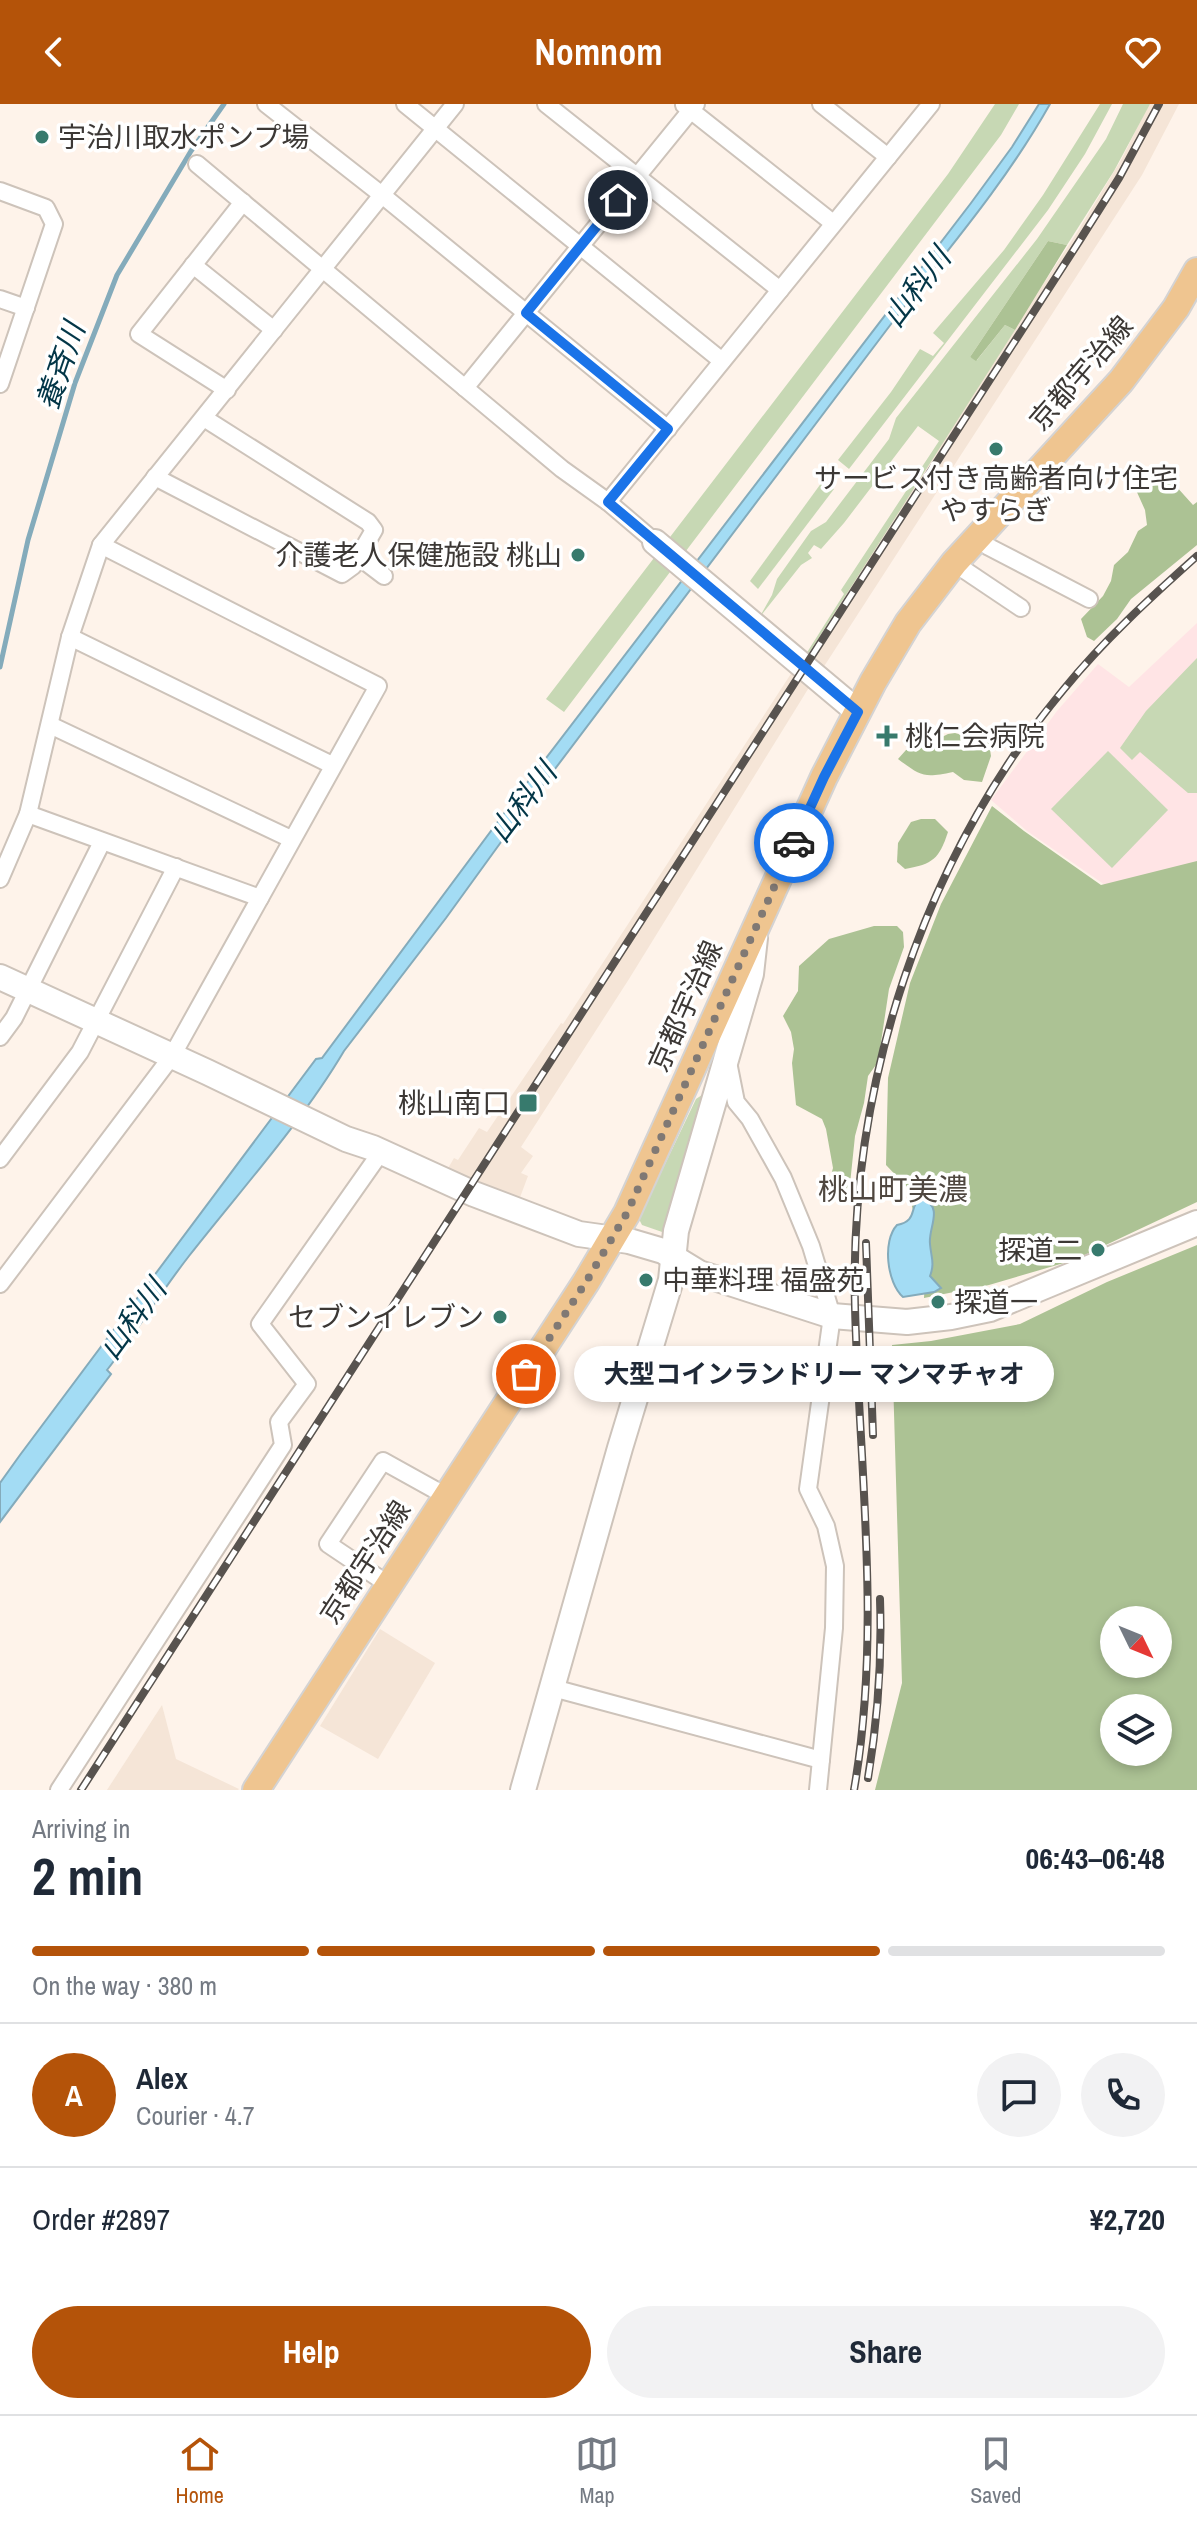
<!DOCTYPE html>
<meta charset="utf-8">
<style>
body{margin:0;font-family:"Archivo Narrow","Noto Sans JP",sans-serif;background:#f2f2f3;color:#1f2937;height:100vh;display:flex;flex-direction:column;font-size:30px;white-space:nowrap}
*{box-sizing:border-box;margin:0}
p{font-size:26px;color:#747a83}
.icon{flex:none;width:44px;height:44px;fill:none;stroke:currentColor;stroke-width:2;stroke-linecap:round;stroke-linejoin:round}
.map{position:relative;height:1686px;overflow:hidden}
.side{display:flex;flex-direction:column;background:#fff;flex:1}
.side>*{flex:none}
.needle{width:52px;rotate:133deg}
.controls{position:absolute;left:1100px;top:1502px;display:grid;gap:16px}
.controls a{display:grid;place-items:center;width:72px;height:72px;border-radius:50%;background:#fff;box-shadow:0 4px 12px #0003;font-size:40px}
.pin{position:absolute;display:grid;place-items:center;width:68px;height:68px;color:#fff;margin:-34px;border:4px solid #fff;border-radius:50%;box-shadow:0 2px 8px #0007}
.courier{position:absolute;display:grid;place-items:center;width:80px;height:80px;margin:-40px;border:6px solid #1a73e8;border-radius:50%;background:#fff;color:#222;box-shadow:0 2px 10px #0007}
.bubble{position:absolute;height:56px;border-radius:28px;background:#fff;box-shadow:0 4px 12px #0003;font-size:26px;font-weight:700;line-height:56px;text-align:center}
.summary em{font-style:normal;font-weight:700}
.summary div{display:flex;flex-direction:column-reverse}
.summary{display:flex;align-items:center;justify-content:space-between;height:136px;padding:0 32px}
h1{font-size:52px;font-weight:700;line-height:60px}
.bar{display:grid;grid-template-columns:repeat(4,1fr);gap:12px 8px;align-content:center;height:96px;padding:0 32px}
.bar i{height:10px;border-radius:6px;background:#e0e1e3}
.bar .selected{background:#b45309}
.bar p{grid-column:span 4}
.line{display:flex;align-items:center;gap:20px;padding:0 32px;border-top:2px solid #e0e1e3}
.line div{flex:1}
.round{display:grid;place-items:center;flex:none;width:84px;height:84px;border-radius:42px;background:#f2f2f3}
.primary-button{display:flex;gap:16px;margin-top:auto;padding:16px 32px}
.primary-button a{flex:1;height:92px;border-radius:48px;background:#b45309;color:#fff;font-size:32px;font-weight:700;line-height:92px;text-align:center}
.primary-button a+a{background:#f2f2f3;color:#1f2937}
header{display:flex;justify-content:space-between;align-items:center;height:104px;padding:0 32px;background:#b45309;color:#fff;font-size:36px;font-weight:700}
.dock{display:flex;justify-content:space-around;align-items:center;height:112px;border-top:2px solid #e0e1e3;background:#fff;font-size:22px;color:#747a83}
.dock a{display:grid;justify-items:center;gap:4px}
.dock .selected{color:#b45309}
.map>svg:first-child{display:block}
.built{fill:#f5e5d7}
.education{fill:#ffe4e5}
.green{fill:#c7d8b4}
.forest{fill:#acc294;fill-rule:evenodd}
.water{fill:#a3dcf4;stroke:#84abbb;stroke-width:2}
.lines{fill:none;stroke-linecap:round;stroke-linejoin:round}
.stream{stroke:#84abbb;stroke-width:5}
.street-casing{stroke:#cdc3ba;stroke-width:20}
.secondary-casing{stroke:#cdc3ba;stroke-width:28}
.primary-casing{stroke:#d4d3d3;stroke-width:30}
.street{stroke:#fff;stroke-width:16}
.secondary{stroke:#fff;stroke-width:24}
.primary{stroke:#efc590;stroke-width:26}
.rail-casing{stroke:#58534f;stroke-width:8}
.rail{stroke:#fff;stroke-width:5;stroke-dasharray:15;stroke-linecap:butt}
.done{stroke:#807974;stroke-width:8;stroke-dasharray:0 14.4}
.route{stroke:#1a73e8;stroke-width:10}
.poi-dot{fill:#377a6d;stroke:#fff;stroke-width:3}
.labels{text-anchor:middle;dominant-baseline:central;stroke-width:7;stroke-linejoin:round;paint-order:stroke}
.poi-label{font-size:28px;fill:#3c3835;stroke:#fff;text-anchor:start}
.street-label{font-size:28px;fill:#3c3835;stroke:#fff}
.water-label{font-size:30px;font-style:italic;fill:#033647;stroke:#fff}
.neighbourhood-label{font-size:30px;fill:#4f4740;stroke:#fff}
</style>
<header><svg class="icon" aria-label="back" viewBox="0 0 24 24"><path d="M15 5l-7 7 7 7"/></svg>Nomnom<svg class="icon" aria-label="heart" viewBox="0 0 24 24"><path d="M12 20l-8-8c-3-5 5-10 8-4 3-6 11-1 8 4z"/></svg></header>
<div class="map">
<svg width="1197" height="1686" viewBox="0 0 1197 1686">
<rect width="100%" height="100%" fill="#fef3ea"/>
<g class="built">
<path d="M1149,0H1179L1142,71L823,564L807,550L953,318L1076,130L1121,56Z"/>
<path d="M796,562L813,577L629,875L521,1043L533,1052L521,1069L528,1072L519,1096L447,1066L454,1054L458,1056L479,1024L487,1028L561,919L563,920Z"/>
<path d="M380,1525L435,1559L378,1655L320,1622Z"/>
<path d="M162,1601L176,1655L239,1685L238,1686H107Z"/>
</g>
<path class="education" d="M1197,519V758L1105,781L1027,727L991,696L1057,607L1098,560L1129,583Z"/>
<g class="green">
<path d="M995,0H1019L1001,31L564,608L546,595L948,70Z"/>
<path d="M1100,0H1112L1085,50L1048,106L849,365L838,356L891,288L920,245L933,252L944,239L933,229L1004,146L1043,91Z"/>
<path d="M1123,0H1150L1114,67L1067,141L1048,137L970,253L977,256L1005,221L1015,226L807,552L806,550L844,490L841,486L939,337L918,322L844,419L821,445L814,441L808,449L812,454L801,461L759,514L772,491L777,475L811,427L826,418L889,335L896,314L1037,135L1106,35Z"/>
<path d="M822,378L834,385L758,485L750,477Z"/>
<path d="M1197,554V689H1188L1140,648L1132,656L1120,644L1146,607Z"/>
<path d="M1108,647L1168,706L1112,764L1051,705Z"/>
<path d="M702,991L705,992L665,1129L642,1121L639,1115L696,995Z"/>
</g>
<g class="forest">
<path d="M1048,137L1067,141L1015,226L1005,221L976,257L970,253Z"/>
<path d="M1153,367L1166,371L1193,401L1197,398V441L1131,495L1117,515L1094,537L1087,533L1081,515L1103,492L1111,477L1114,461L1128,448L1138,427L1147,421L1145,406L1136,386L1144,372Z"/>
<path d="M955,629L989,639L991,652L982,678L964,676L953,668C924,674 922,673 898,655L906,646L922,643L948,630Z"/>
<path d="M992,702L1024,727L1101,781L1197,757V1098L1074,1156L989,1181L924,1194L926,1157L907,1083L886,1061L888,974L910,879L941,800Z"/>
<path d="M921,715H935L948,728C939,755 933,760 905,765L897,758L898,739L911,718Z"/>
<path d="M874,822H897L903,828L904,843L889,885L878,958L868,972L864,999L855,1032L850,1080L841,1092L830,1090L829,1078L833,1064L826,1025L822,1015L796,1001L792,959L794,945L791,928L783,912L798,887L799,862L829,835Z"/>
<path d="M1197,1141V1686H875L902,1579L892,1241L931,1237L1020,1220L1107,1178ZM1114,1516H1158V1560H1114ZM1114,1604H1158V1648H1114Z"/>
</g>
<g class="water">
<path d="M1039,0H1050C1013,66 966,124 919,183L530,698L446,814L344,947C302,1018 240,1087 189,1152C160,1189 136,1229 107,1266L111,1270L0,1418V1379L20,1351L316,955L322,954L517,692L971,99L1012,43Z"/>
<path d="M923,1094C944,1105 928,1123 930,1140C931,1153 935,1159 930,1172L941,1184L934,1188L903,1193C887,1179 882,1137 897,1121C920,1117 907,1100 923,1094Z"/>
</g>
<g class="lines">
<path class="stream" d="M0,563L28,436L75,279L117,171L191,47L224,0"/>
<defs>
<g id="street">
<path d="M266,0L382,91L668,325"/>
<path d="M405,0L722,257"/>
<path d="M546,0L780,186"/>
<path d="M821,0L888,53"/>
<path d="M684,1L833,119"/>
<path d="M197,60L562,365L608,398L655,438"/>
<path d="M0,87L46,104L54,120L0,280"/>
<path d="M193,161L274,226"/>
<path d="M0,195L26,204"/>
<path d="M465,284L696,0"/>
<path d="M227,286L139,230L243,98"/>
<path d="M155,373L342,470L353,462L374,426L368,418L204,314"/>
<path d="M608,398L931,0"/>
<path d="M977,434L989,443L1089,495"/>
<path d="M359,453L384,472"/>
<path d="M954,459L1021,504"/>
<path d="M70,533L332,661"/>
<path d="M50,621L291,735"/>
<path d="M28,710L260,794"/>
<path d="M0,775L28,710L70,533L101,441L455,0"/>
<path d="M0,933L14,914L102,738"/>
<path d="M728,958L736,998L750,1015L783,1074L811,1142L832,1212L808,1385L826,1422L835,1462L834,1524L818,1686"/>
<path d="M0,1055L80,948L176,763"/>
<path d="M0,1180L172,952L378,582L101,441"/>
<path d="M389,1481L328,1440L383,1357L446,1392"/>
<path d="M553,1584L821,1656"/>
<path d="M59,1686L283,1341L279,1318L307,1280L260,1220L381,1048"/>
</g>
<g id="secondary">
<path d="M655,438L858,608"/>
<path d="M0,873L207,968L346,1035L373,1044L474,1090L579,1130L629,1137L663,1147L699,1169L832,1212L907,1218L951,1213L990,1205L1197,1119"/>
<path d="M523,1686L620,1344L671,1176L676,1127L751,870L755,834"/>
</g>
<path id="primary" d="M256,1686L586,1178L627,1109L824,673L873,578L908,519L954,459L1121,277L1176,204L1197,167"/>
</defs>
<use href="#street" class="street-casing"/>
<use href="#secondary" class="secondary-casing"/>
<use href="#primary" class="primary-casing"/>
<use href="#street" class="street"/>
<use href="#secondary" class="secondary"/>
<use href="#primary" class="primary"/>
<defs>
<g id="rail">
<path d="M866,1139L873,1331"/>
<path d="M868,1674C878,1614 882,1555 880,1495"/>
<path d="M81,1686L1080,136L1119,74L1159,0"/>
<path d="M854,1686C882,1525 859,1364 855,1203C849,982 922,755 1064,585C1104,536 1150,494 1197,452"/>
</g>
</defs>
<use href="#rail" class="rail-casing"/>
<use href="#rail" class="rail"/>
</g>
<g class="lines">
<path class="done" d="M526,1270L586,1178L627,1109L794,739"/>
<path class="route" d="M618,96L526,209L668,325L608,398L858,608L824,673L794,739"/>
</g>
<g class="poi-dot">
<circle cx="42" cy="33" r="8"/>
<circle cx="996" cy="345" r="8"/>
<circle cx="578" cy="451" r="8"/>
<path d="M883 620h8v8h8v8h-8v8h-8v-8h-8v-8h8z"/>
<rect x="518" y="989" width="20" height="20" rx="4"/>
<circle cx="1098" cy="1146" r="8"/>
<circle cx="646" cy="1176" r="8"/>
<circle cx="938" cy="1198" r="8"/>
<circle cx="500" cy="1213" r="8"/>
</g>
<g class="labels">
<g class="poi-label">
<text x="58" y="33">宇治川取水ポンプ場</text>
<text x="996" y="374" text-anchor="middle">サービス付き高齢者向け住宅<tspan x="996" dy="32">やすらぎ</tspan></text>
<text x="562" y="451" text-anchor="end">介護老人保健施設 桃山</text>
<text x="905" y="632">桃仁会病院</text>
<text x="510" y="999" text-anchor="end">桃山南口</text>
<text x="1082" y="1146" text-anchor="end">探道二</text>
<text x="662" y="1176">中華料理 福盛苑</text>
<text x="954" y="1198">探道一</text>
<text x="484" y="1213" text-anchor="end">セブンイレブン</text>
</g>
<g class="street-label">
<text transform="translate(1081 269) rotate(-49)">京都宇治線</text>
<text transform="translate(685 902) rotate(-66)">京都宇治線</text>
<text transform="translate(365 1458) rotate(-57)">京都宇治線</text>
</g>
<g class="water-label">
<text transform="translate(916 183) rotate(-53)">山科川</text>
<text transform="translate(60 262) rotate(-71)">養斉川</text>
<text transform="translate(522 698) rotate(-53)">山科川</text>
<text transform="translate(132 1215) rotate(-54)">山科川</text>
</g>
<g class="neighbourhood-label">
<text x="893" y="1085">桃山町美濃</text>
</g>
</g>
</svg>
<div class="controls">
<a><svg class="needle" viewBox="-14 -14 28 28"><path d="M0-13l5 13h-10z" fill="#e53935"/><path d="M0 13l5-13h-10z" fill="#747a83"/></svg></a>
<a><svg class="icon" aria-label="layers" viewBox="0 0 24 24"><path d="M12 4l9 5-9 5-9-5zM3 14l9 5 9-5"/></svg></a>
</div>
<div class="pin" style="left:526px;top:1270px;background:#ea580c"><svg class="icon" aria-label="bag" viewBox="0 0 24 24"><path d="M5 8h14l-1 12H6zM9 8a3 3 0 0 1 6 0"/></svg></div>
<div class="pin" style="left:618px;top:96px;background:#1f2937"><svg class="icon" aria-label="home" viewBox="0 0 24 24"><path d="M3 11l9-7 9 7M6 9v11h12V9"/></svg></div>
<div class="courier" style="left:794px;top:739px"><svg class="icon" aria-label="car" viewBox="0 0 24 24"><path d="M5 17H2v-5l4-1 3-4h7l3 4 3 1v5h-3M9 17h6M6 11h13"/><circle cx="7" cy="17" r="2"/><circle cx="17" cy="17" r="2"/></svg></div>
<div class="bubble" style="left:574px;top:1242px;width:480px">大型コインランドリー マンマチャオ</div>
</div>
<section class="side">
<div class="summary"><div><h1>2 min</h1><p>Arriving in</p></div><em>06:43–06:48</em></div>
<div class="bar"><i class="selected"></i><i class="selected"></i><i class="selected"></i><i></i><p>On the way · 380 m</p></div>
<div class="line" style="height:144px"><b class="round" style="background:#b45309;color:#fff">A</b><div><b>Alex</b><p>Courier · 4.7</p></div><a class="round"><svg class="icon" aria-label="chat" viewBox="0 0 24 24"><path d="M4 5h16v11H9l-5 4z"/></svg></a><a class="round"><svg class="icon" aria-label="phone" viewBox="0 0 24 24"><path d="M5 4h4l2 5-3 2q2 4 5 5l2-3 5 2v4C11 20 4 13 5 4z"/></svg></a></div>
<div class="line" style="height:104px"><div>Order #2897</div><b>¥2,720</b></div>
<div class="primary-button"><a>Help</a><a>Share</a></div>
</section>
<nav class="dock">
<a class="selected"><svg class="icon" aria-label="home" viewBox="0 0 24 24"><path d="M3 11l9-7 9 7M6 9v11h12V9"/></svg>Home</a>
<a><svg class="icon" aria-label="map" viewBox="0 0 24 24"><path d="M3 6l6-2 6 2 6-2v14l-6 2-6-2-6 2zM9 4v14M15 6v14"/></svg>Map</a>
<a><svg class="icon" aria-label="saved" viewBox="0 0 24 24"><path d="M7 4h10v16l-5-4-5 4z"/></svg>Saved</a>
</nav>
